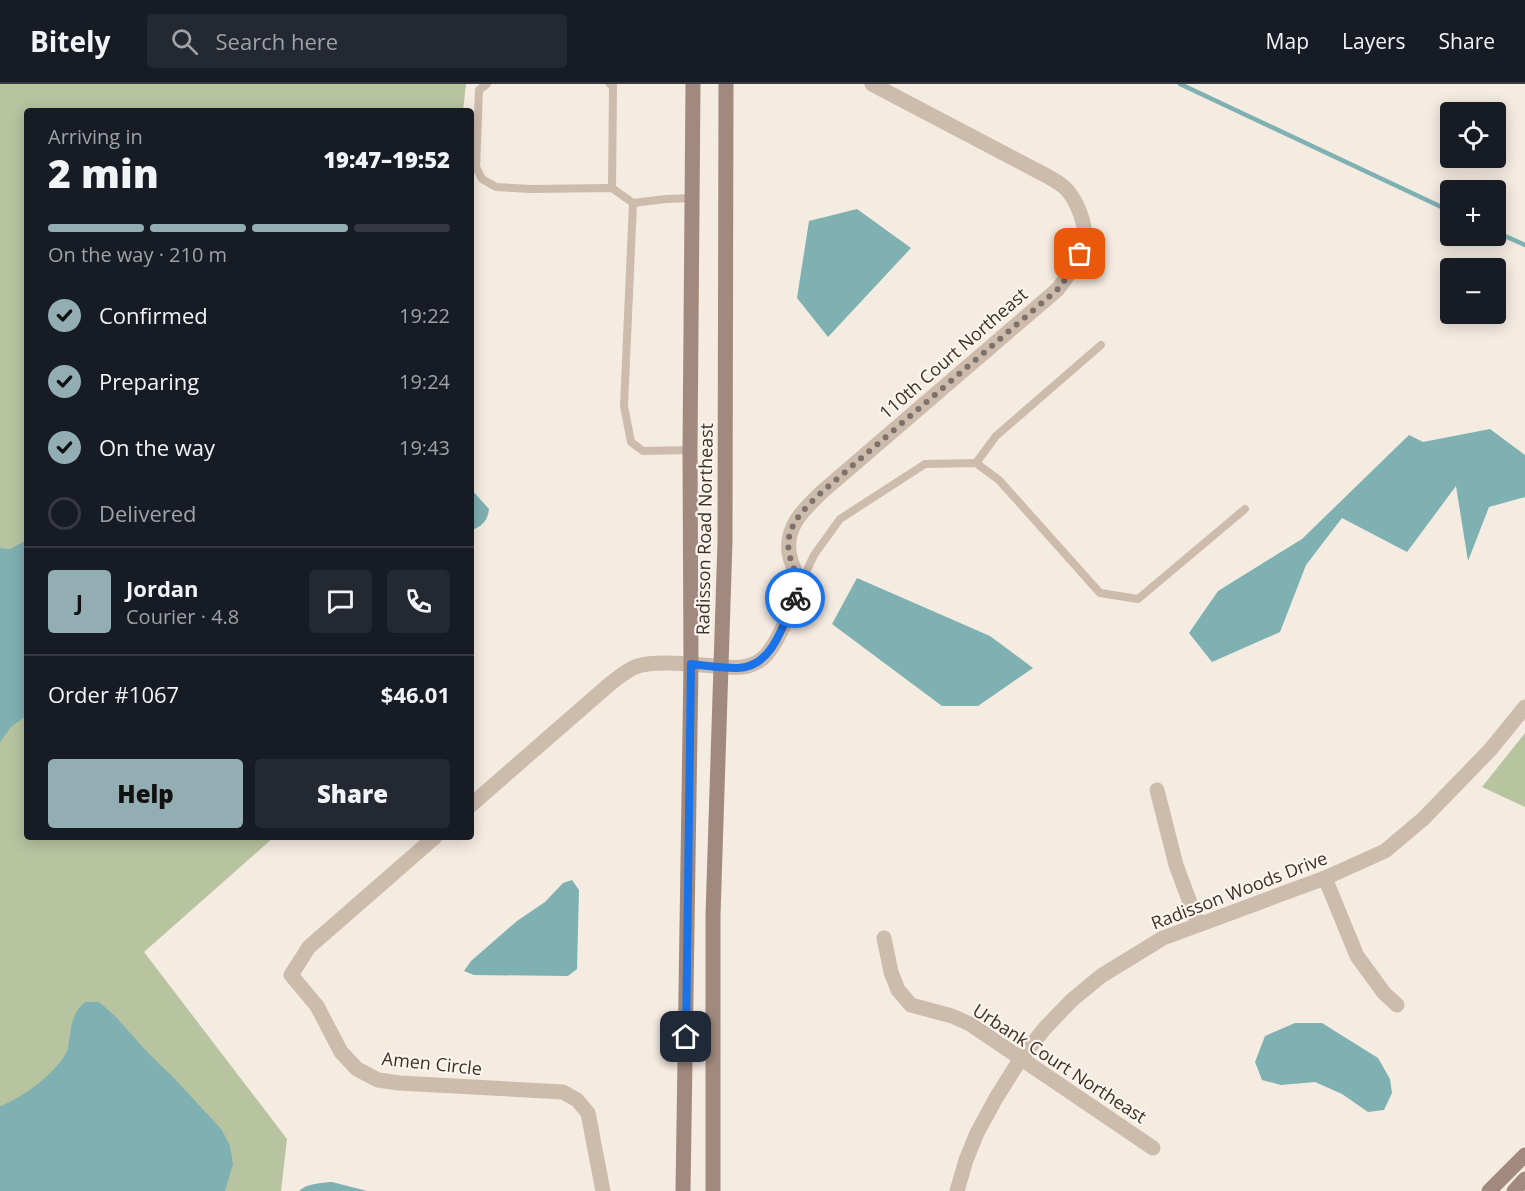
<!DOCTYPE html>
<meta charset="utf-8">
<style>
body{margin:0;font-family:"Open Sans",sans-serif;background:#242831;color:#f1f3f6;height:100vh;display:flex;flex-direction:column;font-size:22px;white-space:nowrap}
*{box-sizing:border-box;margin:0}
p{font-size:20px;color:#9ea1a6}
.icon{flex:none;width:33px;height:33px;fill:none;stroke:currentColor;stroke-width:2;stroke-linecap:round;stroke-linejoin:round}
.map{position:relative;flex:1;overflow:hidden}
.side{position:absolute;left:24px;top:24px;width:450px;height:732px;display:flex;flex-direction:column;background:#171b24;border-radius:6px;box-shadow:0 3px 15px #0003}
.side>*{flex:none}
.controls{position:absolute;left:1440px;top:18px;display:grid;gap:12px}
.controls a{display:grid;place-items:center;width:66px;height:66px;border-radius:6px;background:#171b24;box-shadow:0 3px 15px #0003;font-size:30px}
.pin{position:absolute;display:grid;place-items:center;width:51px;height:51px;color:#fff;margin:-26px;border-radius:12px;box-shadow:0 3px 9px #0006}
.courier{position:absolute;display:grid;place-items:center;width:60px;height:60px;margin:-30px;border:4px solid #1a73e8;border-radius:50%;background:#fff;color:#222;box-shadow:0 2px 8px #0007}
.overview em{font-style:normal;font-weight:800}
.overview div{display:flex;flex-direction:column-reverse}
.overview{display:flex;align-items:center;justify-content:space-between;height:102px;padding:0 24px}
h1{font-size:39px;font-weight:800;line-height:45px}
.bar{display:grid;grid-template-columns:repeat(4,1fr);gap:9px 6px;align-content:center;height:72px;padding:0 24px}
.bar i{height:8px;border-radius:4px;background:#363941}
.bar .current{background:#92aeb2}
.bar p{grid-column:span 4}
.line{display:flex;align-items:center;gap:15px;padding:0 24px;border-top:2px solid #363941}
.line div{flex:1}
.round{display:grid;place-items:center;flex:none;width:63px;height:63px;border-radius:6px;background:#242831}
ol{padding:0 24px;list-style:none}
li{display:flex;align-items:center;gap:18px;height:66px}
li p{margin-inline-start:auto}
li .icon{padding:6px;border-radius:50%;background:#92aeb2;color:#111;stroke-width:4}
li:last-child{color:#9ea1a6}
li i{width:33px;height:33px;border:3px solid #363941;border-radius:50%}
.cta{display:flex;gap:12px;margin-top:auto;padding:12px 24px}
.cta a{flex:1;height:69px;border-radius:6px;background:#92aeb2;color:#111;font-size:24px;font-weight:800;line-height:69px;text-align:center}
.cta a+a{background:#242831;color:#f1f3f6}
header{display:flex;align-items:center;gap:36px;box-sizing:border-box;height:84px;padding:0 30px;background:#171b24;border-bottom:2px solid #363941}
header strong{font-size:28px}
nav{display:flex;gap:33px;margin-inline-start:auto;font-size:21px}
.search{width:420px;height:54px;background:#242831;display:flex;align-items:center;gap:15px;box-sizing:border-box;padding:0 21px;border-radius:6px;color:#9ea1a6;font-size:22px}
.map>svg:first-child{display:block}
.green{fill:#b8c4a0}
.water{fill:#7fb0b2}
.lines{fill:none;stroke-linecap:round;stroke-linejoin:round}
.stream{stroke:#7fb0b2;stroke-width:4.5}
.lane{stroke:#cdbbac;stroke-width:8}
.street{stroke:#cdbbac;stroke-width:15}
.secondary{stroke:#a18a7d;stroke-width:15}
.done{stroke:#7c716b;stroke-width:6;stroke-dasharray:0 10.8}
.route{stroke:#1a73e8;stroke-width:8}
.labels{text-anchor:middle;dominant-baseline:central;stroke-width:4.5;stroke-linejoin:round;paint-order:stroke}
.street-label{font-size:18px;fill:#3b302b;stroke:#fbf5ee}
</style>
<header>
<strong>Bitely</strong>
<div class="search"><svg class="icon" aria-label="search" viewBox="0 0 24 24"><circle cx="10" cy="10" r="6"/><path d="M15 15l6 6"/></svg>Search here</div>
<nav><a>Map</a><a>Layers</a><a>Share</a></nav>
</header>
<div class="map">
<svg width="1525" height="1107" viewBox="0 0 1525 1107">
<rect width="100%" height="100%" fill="#f4ebe1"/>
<g class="green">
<path d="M0,0H466L463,27H27V753H274L144,868L287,1055L281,1107H0Z"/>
<path d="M1525,649V723L1482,703Z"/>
</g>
<g class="water">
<path d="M857,125L911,164L828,253L797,214L809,137Z"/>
<path d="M1490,345L1525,371V413L1489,423L1468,477L1456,402L1407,468L1342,434L1306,481L1280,548L1212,578L1189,549L1218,507L1302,455L1409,351L1423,358Z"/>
<path d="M471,405L489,425C488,436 482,443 471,446Z"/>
<path d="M27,456V631L11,643L0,658V464L10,465Z"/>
<path d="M857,494L990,552L1033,584L978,622H942L832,540Z"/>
<path d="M572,796L579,806L577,885L568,892L474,891L464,887L471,877L517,837L545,818L563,799Z"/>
<path d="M85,918H99L116,933L149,970L174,994L222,1046L230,1062L233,1080L225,1107H0V1022C22,1015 59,987 68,965C68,964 69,957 69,956C72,939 72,930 85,918Z"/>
<path d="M1295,939H1322L1378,974L1390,995L1392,1009L1384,1026L1368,1028L1342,1010L1315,998L1281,1001L1262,996L1255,978L1265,952Z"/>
<path d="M332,1098L367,1107H299C308,1099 321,1099 332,1098Z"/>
</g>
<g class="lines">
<g class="stream">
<path d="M1180,0L1450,127"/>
<path d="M1496,148L1525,161"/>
</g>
<g class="lane">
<path d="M487,0L479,6L476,83L482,95L496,103L531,105L612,104L633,119"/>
<path d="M610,0L613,2L612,104"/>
<path d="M690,366L643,367L631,358L624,322L633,119L666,115L692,114"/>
<path d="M976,379L996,352L1101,261"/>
<path d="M801,499L814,471L840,435L925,380L976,379L999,396L1100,509L1138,515L1245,425"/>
</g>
<g class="street">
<path d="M1157,706L1176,781L1198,840"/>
<path d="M471,721L611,599C619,593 628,585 638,582C659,576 694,581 716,582C726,583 738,585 748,582C755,580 762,576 767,570C782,552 791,522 801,500C797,491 792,482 790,473C783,444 804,425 823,407L1058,205C1068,191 1080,177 1084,159C1088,144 1077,117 1067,106C1062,100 1054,96 1047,92L872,0"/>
<path d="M435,753L309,863L291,891L317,922L341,968L357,985L378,996L399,999L563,1008L577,1016L588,1029L603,1107"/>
<path d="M1325,794L1357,872L1384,909L1397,921"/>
<path d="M884,854L891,888L898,906L911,921L952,932L970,940L1153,1064"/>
<path d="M957,1107L966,1076L977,1049L996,1014L1021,974L1045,944L1072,916L1101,892L1163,854L1325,794L1385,767L1423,735L1490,666L1525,623"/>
</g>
<g class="secondary">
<path d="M683,1107L691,580L690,366L693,0"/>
<path d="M713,1107V831L725,457L726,0"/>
<path d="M1489,1107L1525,1071"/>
<path d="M1514,1107L1525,1095"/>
</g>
</g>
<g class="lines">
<path class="done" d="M795,514L801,500C797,491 792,482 790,473C782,444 804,425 823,407L1058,205L1076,181L1080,170"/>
<path class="route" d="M686,953L691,580C707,582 723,584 738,584C773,583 783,540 795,514"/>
</g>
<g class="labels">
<g class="street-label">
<text transform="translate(953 269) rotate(-41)">110th Court Northeast</text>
<text transform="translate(704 445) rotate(-89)">Radisson Road Northeast</text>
<text transform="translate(1239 806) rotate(-21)">Radisson Woods Drive</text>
<text transform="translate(432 979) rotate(6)">Amen Circle</text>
<text transform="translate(1060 979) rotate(33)">Urbank Court Northeast</text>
</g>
</g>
</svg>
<div class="controls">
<a><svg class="icon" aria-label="locate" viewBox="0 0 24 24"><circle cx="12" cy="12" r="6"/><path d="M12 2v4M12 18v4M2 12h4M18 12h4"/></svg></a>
<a>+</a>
<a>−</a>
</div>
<div class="pin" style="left:1080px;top:170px;background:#ea580c"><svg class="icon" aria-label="bag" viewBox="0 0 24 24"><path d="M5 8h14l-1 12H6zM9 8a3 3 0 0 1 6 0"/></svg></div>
<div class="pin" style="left:686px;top:953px;background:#1f2937"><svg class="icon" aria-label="home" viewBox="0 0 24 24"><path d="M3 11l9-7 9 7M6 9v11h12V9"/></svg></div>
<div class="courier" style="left:795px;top:514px"><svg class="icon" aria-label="bike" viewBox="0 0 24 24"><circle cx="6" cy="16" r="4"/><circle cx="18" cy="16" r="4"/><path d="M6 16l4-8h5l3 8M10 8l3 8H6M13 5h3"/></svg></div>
<section class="side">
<div class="overview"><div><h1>2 min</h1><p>Arriving in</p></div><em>19:47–19:52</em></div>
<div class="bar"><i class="current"></i><i class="current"></i><i class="current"></i><i></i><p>On the way · 210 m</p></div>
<ol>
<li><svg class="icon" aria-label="check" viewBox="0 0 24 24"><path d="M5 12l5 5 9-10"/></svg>Confirmed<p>19:22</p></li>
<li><svg class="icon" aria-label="check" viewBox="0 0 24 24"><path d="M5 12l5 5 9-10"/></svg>Preparing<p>19:24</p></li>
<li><svg class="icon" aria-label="check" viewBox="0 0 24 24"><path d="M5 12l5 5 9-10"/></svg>On the way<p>19:43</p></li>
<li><i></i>Delivered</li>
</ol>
<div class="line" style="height:108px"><b class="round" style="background:#92aeb2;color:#111">J</b><div><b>Jordan</b><p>Courier · 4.8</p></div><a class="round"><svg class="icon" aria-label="chat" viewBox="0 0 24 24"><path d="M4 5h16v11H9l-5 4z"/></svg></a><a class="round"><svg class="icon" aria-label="phone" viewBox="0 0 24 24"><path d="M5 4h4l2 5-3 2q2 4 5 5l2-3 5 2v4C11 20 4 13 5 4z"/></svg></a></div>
<div class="line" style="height:78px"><div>Order #1067</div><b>$46.01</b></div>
<div class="cta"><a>Help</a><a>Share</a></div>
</section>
</div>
